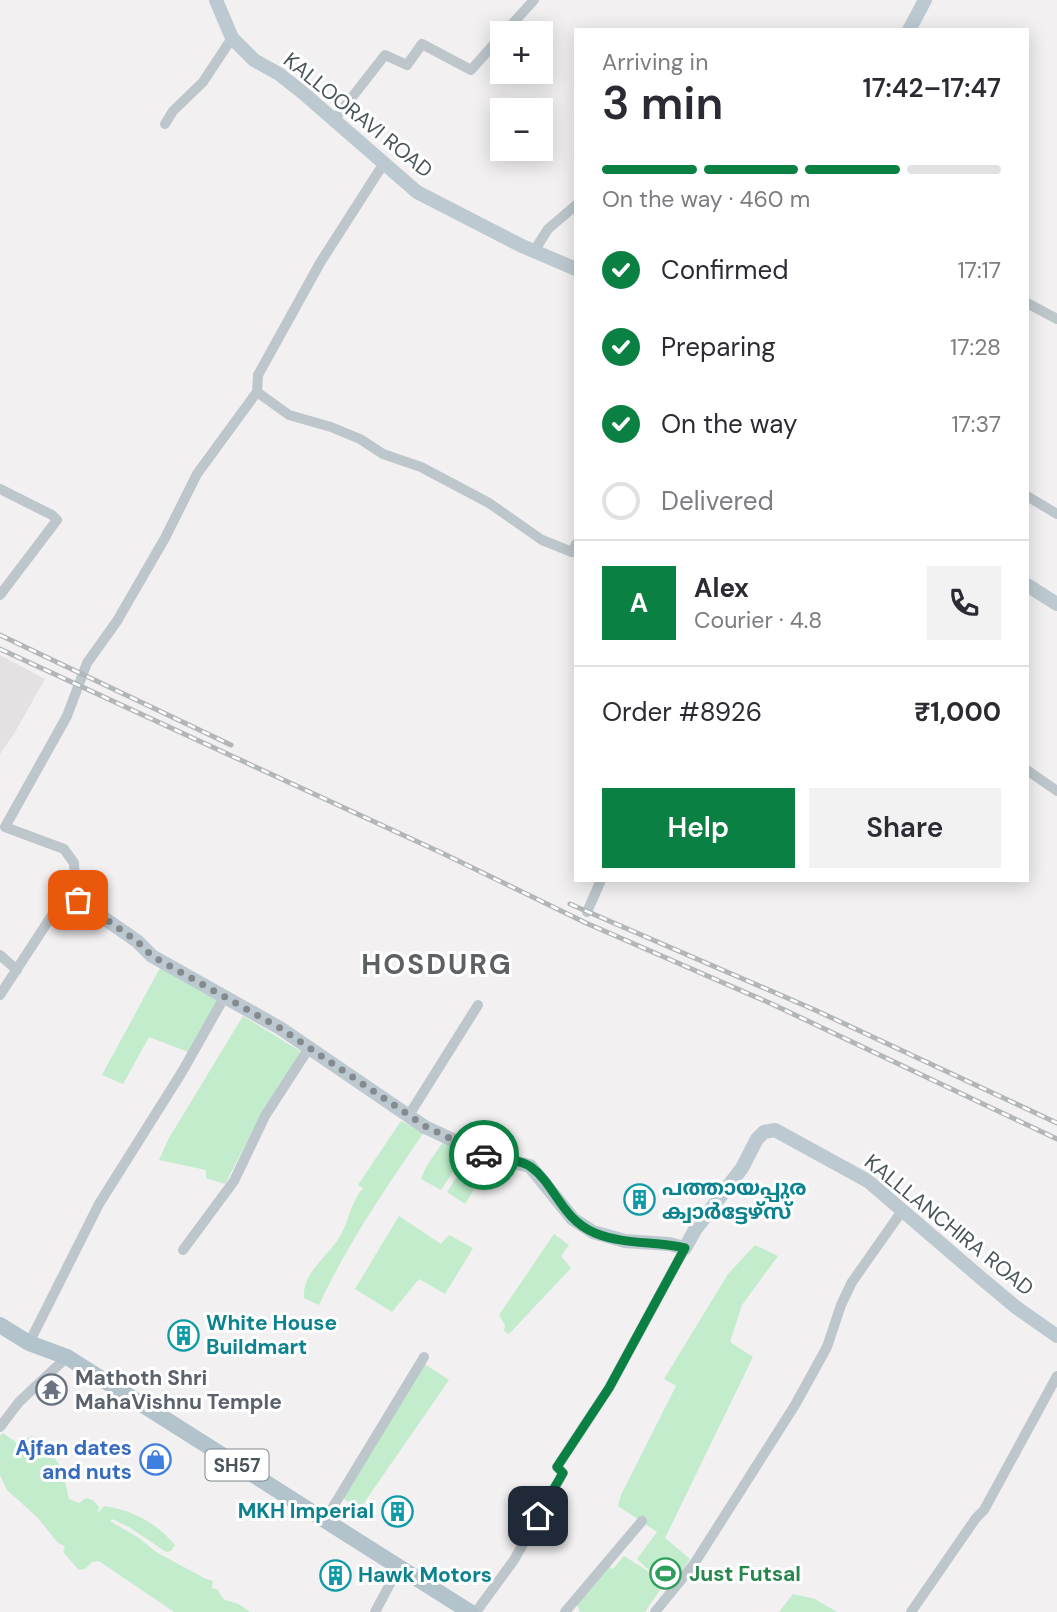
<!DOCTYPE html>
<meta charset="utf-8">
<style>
body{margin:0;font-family:"DM Sans","Noto Sans Malayalam",sans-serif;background:#f2f2f3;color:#2b2b33;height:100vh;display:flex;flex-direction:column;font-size:26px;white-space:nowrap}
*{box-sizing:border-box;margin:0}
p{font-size:23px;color:#7c7c81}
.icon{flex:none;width:38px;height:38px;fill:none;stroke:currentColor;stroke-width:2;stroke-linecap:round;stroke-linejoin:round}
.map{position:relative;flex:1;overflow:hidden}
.drawer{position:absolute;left:574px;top:28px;width:455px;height:854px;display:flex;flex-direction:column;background:#fff;border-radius:0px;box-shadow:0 4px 18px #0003}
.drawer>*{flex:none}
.fabs{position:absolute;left:490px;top:21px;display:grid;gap:14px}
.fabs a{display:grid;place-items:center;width:63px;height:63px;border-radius:0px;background:#fff;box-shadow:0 4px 18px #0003;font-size:35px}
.pin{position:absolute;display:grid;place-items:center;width:60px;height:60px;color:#fff;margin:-30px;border-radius:14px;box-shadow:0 4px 10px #0006}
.courier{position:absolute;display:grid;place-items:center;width:70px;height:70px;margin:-35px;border:5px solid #0b8043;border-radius:50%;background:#fff;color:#222;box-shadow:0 2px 9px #0007}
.head em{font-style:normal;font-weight:600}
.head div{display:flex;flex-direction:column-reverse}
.head{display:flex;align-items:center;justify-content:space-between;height:119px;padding:0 28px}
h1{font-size:46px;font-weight:600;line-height:52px}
.bar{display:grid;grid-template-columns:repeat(4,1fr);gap:10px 7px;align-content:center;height:84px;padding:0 28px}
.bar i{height:9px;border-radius:5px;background:#e1e1e2}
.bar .active{background:#0b8043}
.bar p{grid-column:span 4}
.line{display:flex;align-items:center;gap:18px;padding:0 28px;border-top:2px solid #e1e1e2}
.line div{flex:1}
.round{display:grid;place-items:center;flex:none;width:74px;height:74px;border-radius:0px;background:#f2f2f3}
ol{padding:0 28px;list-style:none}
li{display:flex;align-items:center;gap:21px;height:77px}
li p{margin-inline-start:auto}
li .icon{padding:7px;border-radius:50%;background:#0b8043;color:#fff;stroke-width:4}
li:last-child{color:#7c7c81}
li i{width:38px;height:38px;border:4px solid #e1e1e2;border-radius:50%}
.cta{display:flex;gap:14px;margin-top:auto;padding:14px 28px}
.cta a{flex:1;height:80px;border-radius:0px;background:#0b8043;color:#fff;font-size:28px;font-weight:600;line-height:80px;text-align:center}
.cta a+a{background:#f2f2f3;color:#2b2b33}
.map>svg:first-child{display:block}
.education{fill:#e3e1e1}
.green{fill:#c2eccc}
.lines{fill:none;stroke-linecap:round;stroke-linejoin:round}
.street{stroke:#bcc6cb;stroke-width:10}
.secondary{stroke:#bdc9d0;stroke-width:14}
.primary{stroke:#b2c3cc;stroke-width:16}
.rail-casing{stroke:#b2b6b9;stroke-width:5}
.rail{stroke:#fff;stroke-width:2.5;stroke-dasharray:8;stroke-linecap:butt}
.done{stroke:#848b8f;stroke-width:7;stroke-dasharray:0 12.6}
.route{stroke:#0b8043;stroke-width:9}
.labels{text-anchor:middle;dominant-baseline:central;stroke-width:6;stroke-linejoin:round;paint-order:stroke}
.shield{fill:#fff;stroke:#80888c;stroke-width:2}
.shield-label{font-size:19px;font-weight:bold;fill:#49555b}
.street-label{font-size:21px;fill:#49555b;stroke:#fff}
.culture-label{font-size:21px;font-weight:bold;fill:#0d838f;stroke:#fff;text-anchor:start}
.worship-label{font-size:21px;font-weight:bold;fill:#5b616d;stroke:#fff;text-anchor:start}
.shop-label{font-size:21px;font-weight:bold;fill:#366cbe;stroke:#fff;text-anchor:end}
.leisure-label{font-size:21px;font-weight:bold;fill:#27864d;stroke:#fff;text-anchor:start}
.district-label{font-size:28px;font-weight:bold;letter-spacing:2px;fill:#5d6164;stroke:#fff}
</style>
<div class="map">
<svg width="1057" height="1612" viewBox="0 0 1057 1612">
<rect width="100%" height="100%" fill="#f2f0f0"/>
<path class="education" d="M0,655L45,679L15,732L0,754Z"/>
<g class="green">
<path d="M160,968L219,1001L188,1052L149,1037L123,1084L102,1075Z"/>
<path d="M243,1016L300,1051L295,1065L266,1105L225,1184L206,1178V1170L159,1160L169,1138Z"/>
<path d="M401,1121L424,1132C386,1188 347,1244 319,1305L304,1298C302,1271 330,1256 342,1233C350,1217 350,1204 363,1188L358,1185Z"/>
<path d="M445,1139L467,1150L441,1190L421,1179L426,1167Z"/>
<path d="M472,1153L490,1163L465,1204L447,1192Z"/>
<path d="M399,1216L441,1244L449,1235L473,1248L445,1294L419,1279L392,1312L355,1289Z"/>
<path d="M554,1234L569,1245L561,1256L571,1268L509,1334L504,1331L505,1325L499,1315Z"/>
<path d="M755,1245L778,1256L742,1305L730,1342L753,1357L665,1538L690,1559L669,1588L664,1584L645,1612H580L576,1602L608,1567L613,1569L624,1556L654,1575L637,1559L657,1532L618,1506L621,1495L676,1386L664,1379L728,1274Z"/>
<path d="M423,1363L449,1380L359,1510L342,1497Z"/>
<path d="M3,1433L17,1443L32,1436L49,1442L53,1456L62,1469L69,1499L79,1503L86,1498L93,1500L99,1507L98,1513L104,1506C133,1510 156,1523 175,1545L171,1551L166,1552L129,1527L112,1519L110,1521L139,1538L156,1552L206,1579L213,1581L212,1588L218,1590C222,1600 225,1600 235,1603C240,1604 245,1609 250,1612H174L99,1561L92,1562L85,1569L79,1570L63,1552L65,1546L58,1543L37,1517L7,1490L0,1475V1436Z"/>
<path d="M793,1594L815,1599L837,1612H779Z"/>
</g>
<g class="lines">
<g class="street">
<path d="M504,33L534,0"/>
<path d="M335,119L385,55L407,65L422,44L471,70L502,35"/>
<path d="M165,124L173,111L203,82L232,38"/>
<path d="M534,251L548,229L576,205"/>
<path d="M1027,303L1057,319"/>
<path d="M257,392L258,375L320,263L384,163"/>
<path d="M0,489L52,515L57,520L0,595"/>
<path d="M1027,496L1057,514"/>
<path d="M1027,770L1057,791"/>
<path d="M587,912L601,880"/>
<path d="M0,955L17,970"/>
<path d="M0,995L75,880L74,863L64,849L5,827L67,716L87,663L117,621L165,538L197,474L257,392L289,415L331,427L360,439L383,454L421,467L489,503L542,540L572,552L576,544"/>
<path d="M409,1115L478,1005"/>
<path d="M183,1250L234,1181L265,1116L309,1048"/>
<path d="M29,1343L99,1204L182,1072L225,996"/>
<path d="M0,1427L19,1402L67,1357"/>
<path d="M325,1520L424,1357"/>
<path d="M375,1612L399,1567"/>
<path d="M476,1612L514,1560L563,1473L557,1467L609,1388L685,1248"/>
<path d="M565,1612L642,1521"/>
<path d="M655,1612L694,1564L795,1405L827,1347L841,1305L852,1282L902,1211"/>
<path d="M911,1612L976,1518L984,1510L1057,1376"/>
</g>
<g class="secondary">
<path d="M216,0L232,38L254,60L279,74L302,92L417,192L522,246L576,269"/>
<path d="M909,30L925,0"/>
<path d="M1027,585L1057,604"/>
<path d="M66,892L137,941L152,956L280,1028L425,1127L485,1155L530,1166L573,1219L593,1232L625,1241L669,1244L685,1248L695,1230L742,1168L757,1139L764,1132L775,1130L868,1181L981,1278L1017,1308L1057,1336"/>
</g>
<path class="primary" d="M0,1325L29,1343L67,1357L470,1612"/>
<defs>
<g id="rail">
<path d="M0,635L231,745"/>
<path d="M0,649L442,853L586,923L772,1004L1057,1139"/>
<path d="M570,904L815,1010L1057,1123"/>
</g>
</defs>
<use href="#rail" class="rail-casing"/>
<use href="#rail" class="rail"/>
</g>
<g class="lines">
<path class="done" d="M78,900L137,941L152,956L280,1028L425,1126L484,1155"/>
<path class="route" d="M484,1155C498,1159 520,1159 531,1167C555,1184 561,1219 595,1233C624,1245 655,1241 685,1248L609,1388L557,1467L563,1473L538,1516"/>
</g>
<defs>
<symbol id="building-ring" viewBox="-11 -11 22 22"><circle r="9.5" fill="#fff" stroke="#0f9aa8" stroke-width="1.5"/><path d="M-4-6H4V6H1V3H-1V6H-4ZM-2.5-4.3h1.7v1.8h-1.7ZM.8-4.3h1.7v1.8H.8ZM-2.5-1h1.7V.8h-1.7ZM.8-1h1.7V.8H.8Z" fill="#0f9aa8"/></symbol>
<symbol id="temple-ring" viewBox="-11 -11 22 22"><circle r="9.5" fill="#fff" stroke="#6b7280" stroke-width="1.5"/><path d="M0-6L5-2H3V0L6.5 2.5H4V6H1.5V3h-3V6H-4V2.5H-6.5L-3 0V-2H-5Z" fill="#6b7280"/></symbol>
<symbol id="shop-ring" viewBox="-11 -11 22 22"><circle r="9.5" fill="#fff" stroke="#3f7fe0" stroke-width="1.5"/><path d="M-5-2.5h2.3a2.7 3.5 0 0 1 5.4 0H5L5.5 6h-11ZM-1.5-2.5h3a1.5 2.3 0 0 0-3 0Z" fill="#3f7fe0"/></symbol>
<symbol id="stadium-ring" viewBox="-11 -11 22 22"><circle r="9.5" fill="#fff" stroke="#2e9e5b" stroke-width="1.5"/><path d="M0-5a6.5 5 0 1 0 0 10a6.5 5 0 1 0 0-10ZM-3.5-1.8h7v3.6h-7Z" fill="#2e9e5b"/></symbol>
</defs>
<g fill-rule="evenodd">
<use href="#building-ring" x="622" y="1182" width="35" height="35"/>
<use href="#building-ring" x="166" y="1318" width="35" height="35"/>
<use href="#temple-ring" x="34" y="1372" width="35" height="35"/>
<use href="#shop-ring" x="138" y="1442" width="35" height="35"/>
<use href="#building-ring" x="380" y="1494" width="35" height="35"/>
<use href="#stadium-ring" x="648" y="1556" width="35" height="35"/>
<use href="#building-ring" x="318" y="1558" width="35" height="35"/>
</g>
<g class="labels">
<rect class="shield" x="205.5" y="1449.5" width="63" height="31" rx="5"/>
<g class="shield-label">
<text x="237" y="1465">SH57</text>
</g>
<g class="street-label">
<text transform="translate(358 115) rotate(39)">KALLOORAVI ROAD</text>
<text transform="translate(949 1225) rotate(39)">KALLLANCHIRA ROAD</text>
</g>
<g class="culture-label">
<text x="662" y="1188">പത്തായപ്പുര<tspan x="662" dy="24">ക്വാർട്ടേഴ്സ്</tspan></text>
<text x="206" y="1323">White House<tspan x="206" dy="24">Buildmart</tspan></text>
<text x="374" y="1511" text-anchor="end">MKH Imperial</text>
<text x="358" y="1575">Hawk Motors</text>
</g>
<g class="worship-label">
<text x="75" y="1378">Mathoth Shri<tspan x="75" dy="24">MahaVishnu Temple</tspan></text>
</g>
<g class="shop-label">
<text x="132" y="1448">Ajfan dates<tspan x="132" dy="24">and nuts</tspan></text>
</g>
<g class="leisure-label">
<text x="689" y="1574">Just Futsal</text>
</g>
<g class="district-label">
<text x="437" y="964">HOSDURG</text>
</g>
</g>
</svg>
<div class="fabs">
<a>+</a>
<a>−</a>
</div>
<div class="pin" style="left:78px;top:900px;background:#ea580c"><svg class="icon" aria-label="bag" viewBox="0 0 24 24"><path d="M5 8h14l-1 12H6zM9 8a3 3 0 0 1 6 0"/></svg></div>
<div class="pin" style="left:538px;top:1516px;background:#1f2937"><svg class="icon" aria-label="home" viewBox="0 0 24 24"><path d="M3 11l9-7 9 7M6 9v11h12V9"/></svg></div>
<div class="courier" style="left:484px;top:1155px"><svg class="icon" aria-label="car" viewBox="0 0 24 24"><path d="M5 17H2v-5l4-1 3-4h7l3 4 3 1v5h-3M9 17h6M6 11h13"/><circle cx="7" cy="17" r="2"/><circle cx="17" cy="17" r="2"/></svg></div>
<section class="drawer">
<div class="head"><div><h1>3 min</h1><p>Arriving in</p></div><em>17:42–17:47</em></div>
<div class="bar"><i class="active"></i><i class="active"></i><i class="active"></i><i></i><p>On the way · 460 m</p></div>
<ol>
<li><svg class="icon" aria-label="check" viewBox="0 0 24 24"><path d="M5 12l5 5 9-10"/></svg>Confirmed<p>17:17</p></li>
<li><svg class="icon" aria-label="check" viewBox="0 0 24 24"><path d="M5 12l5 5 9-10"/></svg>Preparing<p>17:28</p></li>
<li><svg class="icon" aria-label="check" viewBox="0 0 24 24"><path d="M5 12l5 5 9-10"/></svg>On the way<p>17:37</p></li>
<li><i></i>Delivered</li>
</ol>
<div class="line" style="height:126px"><b class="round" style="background:#0b8043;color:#fff">A</b><div><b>Alex</b><p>Courier · 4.8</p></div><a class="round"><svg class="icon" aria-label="phone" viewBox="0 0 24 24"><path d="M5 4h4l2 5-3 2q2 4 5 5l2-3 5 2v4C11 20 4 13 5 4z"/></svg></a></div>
<div class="line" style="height:91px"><div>Order #8926</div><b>₹1,000</b></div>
<div class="cta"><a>Help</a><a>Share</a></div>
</section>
</div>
